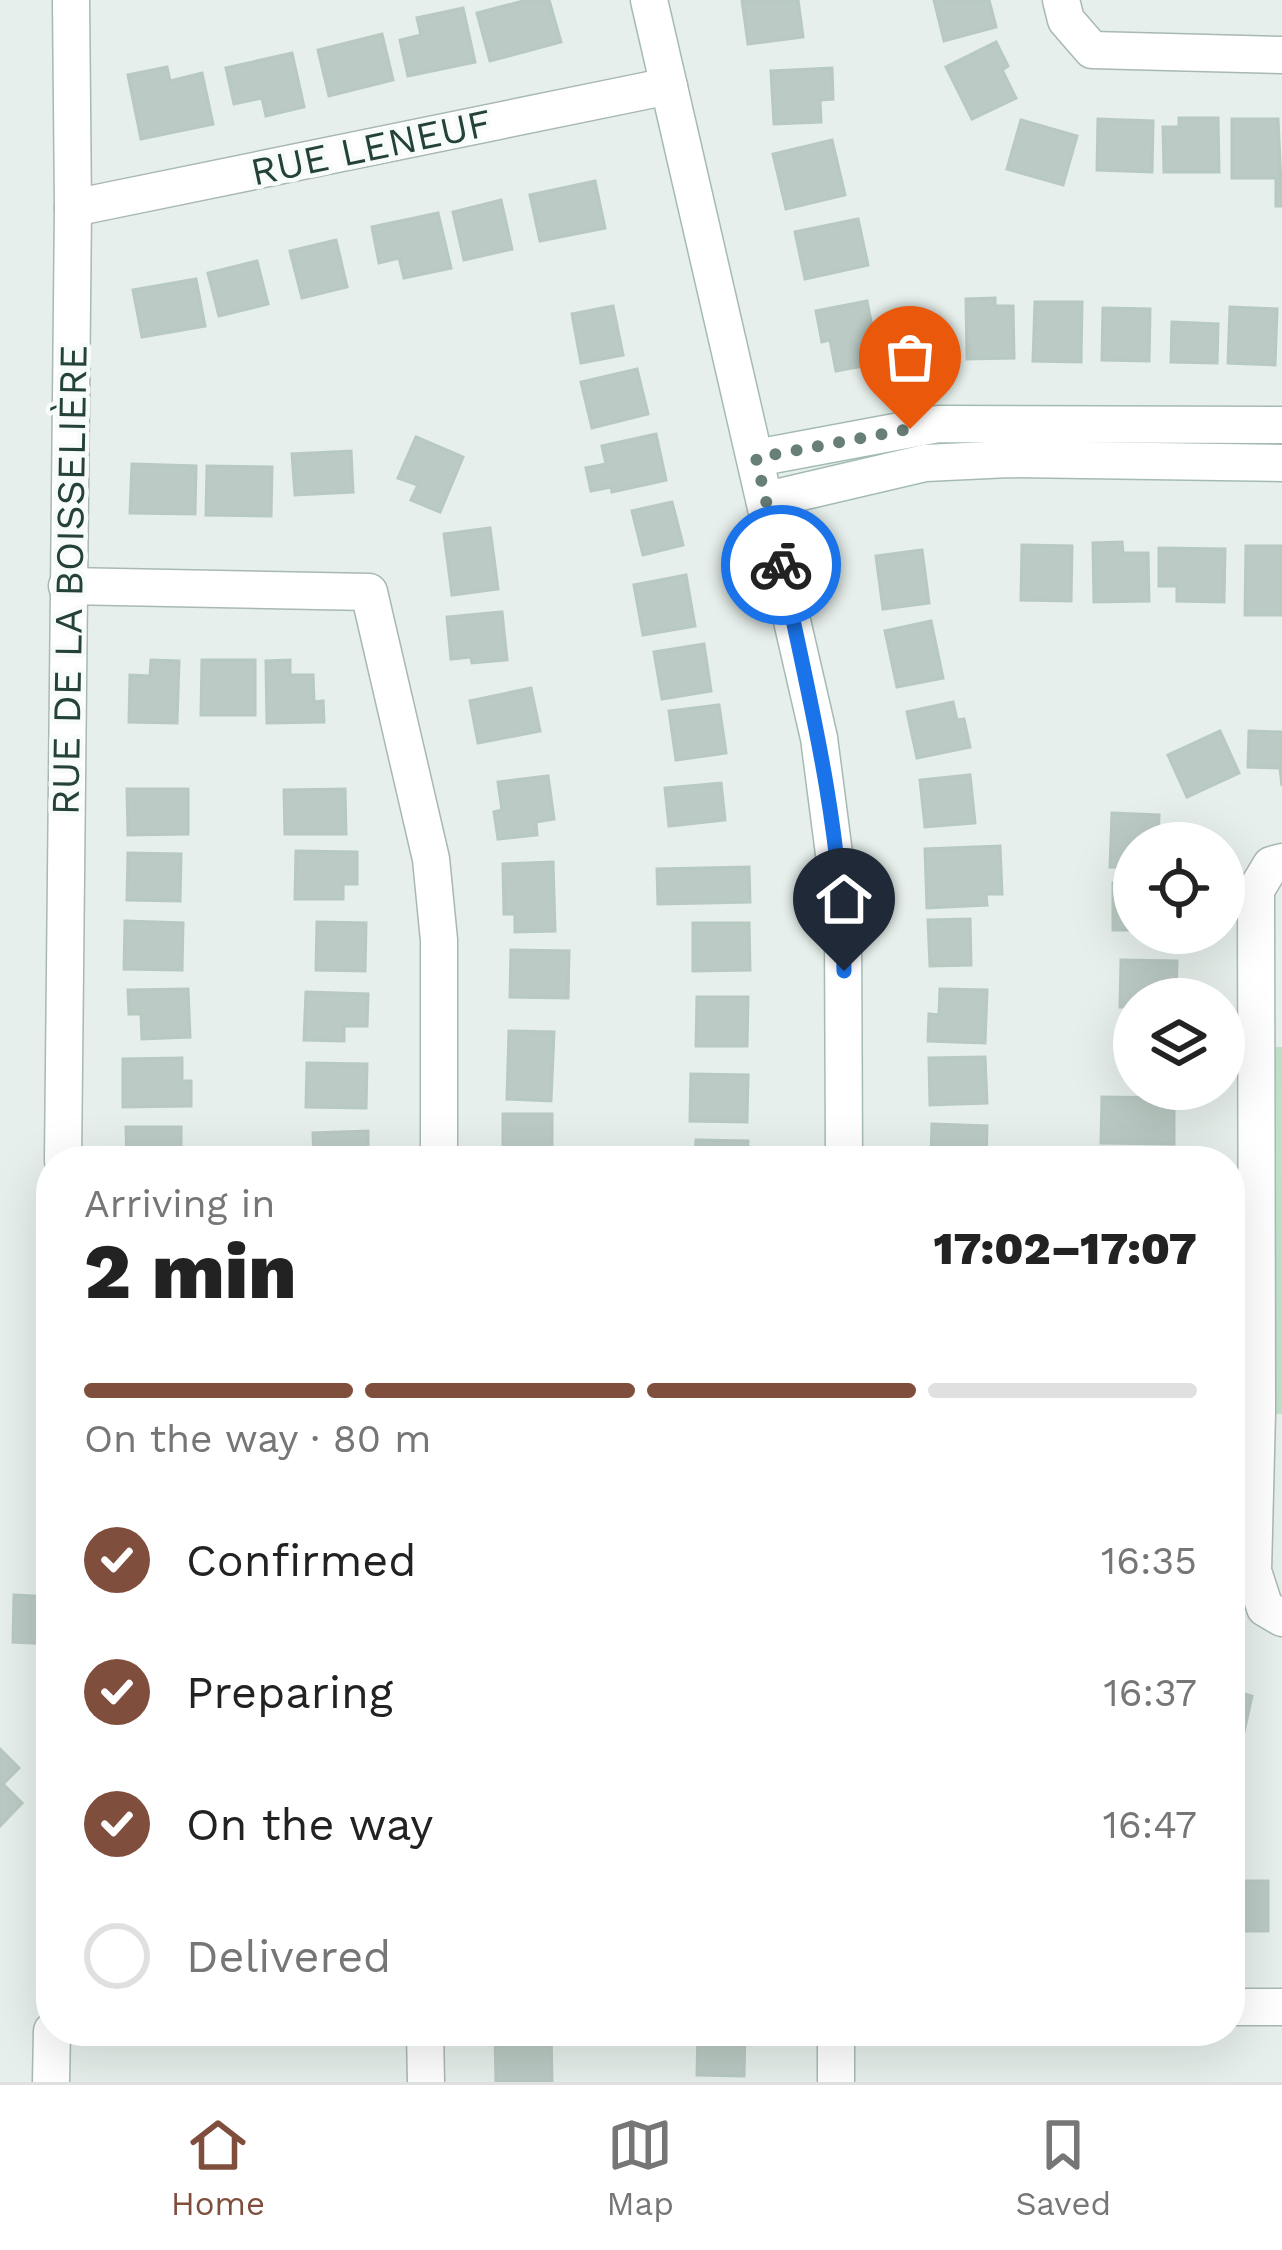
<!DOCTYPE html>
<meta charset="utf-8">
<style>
body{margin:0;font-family:"Work Sans",sans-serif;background:#f6f6f6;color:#222;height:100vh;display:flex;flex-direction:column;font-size:45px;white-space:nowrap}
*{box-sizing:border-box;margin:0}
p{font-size:39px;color:#767676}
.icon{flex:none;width:66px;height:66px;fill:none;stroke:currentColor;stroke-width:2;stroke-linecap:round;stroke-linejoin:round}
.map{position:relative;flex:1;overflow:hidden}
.panel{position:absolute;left:36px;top:1146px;width:1209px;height:900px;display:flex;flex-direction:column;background:#fff;border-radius:48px;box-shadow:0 12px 48px #0002}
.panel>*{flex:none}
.fabs{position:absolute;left:1113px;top:822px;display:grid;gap:24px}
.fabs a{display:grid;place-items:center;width:132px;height:132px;border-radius:50%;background:#fff;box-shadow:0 12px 48px #0002;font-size:60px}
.pin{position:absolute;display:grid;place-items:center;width:102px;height:102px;color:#fff;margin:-123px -51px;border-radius:50% 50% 50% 0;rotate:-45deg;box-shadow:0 0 12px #0007}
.pin .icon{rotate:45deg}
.courier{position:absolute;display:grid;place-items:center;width:120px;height:120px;margin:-60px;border:9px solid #1a73e8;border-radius:50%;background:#fff;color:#222;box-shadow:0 3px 15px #0007}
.head em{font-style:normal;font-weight:800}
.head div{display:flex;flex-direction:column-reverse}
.head{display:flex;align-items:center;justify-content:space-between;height:204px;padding:0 48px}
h1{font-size:78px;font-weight:800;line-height:90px}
.bar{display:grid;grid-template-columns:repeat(4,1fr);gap:18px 12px;align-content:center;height:144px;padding:0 48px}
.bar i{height:15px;border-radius:9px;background:#e0e0e0}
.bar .selected{background:#804e3d}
.bar p{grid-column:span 4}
ol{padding:0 48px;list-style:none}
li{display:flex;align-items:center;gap:36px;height:132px}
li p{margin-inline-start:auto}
li .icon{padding:12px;border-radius:50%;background:#804e3d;color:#fff;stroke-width:4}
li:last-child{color:#767676}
li i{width:66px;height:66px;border:6px solid #e0e0e0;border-radius:50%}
.tab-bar{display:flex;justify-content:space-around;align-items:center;height:168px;border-top:3px solid #e0e0e0;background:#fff;font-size:33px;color:#767676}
.tab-bar a{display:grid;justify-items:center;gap:6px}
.tab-bar .selected{color:#804e3d}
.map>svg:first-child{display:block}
.green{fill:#bfe0c8}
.building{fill:#bbcac4;stroke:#b8c9c2;stroke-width:3}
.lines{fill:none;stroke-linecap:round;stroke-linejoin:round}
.street-casing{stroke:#a8b8b2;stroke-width:39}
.secondary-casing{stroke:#a4bbb3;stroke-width:39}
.street{stroke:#fff;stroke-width:36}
.secondary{stroke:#fff;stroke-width:36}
.done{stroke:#687f78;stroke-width:12;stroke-dasharray:0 21.6}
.route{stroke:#1a73e8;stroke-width:15}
.labels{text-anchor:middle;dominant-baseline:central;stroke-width:9;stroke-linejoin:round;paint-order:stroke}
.street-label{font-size:39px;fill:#24423a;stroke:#f7fbf9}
</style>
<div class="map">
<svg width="1282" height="2082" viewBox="0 0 1282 2082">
<rect width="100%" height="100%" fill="#e6efeb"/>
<path class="green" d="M1258,1047H1282V1414L1257,1413Z"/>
<g class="building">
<path d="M527,0H549L561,42L490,61L477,13Z"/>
<path d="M742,0H798L803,37L748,44Z"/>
<path d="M934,0H989L996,27L944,41Z"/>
<path d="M463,8L475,62L408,76L400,40L421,35L417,18Z"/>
<path d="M382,34L393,80L329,96L318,50Z"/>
<path d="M996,42L1008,66L1002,70L1016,98L972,119L946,67Z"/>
<path d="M292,53L304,107L266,116L262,98L234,104L226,68Z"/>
<path d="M167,67L170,81L202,73L213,124L141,139L128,75Z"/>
<path d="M832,68L833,99L820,100L821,122L774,124L771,71Z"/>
<path d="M1179,118H1218L1219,172H1164L1163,127H1179Z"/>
<path d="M1098,119L1153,121L1152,172L1097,170Z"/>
<path d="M1232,119H1278L1282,206H1276V178H1232Z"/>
<path d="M1021,120L1077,136L1063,185L1007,169Z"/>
<path d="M832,140L845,195L786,209L773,154Z"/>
<path d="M595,181L605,228L540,241L530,195Z"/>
<path d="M501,200L512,249L464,260L453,212Z"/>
<path d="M438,213L451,268L404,278L399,258L379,263L372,227Z"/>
<path d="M858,219L868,265L805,279L795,232Z"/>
<path d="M336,240L347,287L302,298L290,251Z"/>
<path d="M257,261L268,304L219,316L208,273Z"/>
<path d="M196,279L205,326L142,337L133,290Z"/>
<path d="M995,298V306H1013L1014,358L967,359L966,299Z"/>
<path d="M867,301L879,363L836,371L830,340L822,342L816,311Z"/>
<path d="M1035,302H1082L1081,362L1033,361Z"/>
<path d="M613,306L623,355L581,363L572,314Z"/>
<path d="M1230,307L1277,309L1275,365L1228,363Z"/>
<path d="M1103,308L1150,309L1149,361L1102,360Z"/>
<path d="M1172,322L1218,324L1217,363L1171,362Z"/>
<path d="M637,369L648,414L592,428L581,382Z"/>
<path d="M656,434L666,480L612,492L611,487L591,491L586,468L606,464L602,446Z"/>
<path d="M416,437L463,457L440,512L411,500L418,485L398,478Z"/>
<path d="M351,451L353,492L295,495L292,454Z"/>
<path d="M132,464L196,466L195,514L130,513Z"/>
<path d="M207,466L272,467L271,516L206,515Z"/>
<path d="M672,502L683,545L643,555L632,511Z"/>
<path d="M490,528L498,589L452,595L444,534Z"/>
<path d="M1122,542L1123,553H1148L1149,601L1094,602L1093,543Z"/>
<path d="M1022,545L1072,546L1071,601L1021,600Z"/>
<path d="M1246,546H1282L1281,615H1245Z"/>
<path d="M1159,548L1225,549L1224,602L1177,601V586H1159Z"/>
<path d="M922,550L929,603L883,609L876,556Z"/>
<path d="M686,575L695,626L643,635L634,585Z"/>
<path d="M502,612L507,660L472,663L471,657L451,659L447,617Z"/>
<path d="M931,621L943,678L897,687L885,631Z"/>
<path d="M704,644L711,691L662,699L654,652Z"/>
<path d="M151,660L179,661L177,723L129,722L130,675L150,676Z"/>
<path d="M202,660H255V715H201Z"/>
<path d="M290,660V675H313L314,702L323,701L324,722L267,723L266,661Z"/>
<path d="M531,688L540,731L478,743L470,701Z"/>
<path d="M953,702L957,720L964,719L970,747L917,758L907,712Z"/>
<path d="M719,705L726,753L676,760L669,711Z"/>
<path d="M1220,731L1239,773L1187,797L1168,755Z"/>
<path d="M1249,731L1282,732V786L1280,768L1248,767Z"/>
<path d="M970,775L975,823L925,827L920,780Z"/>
<path d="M548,776L554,819L536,822L537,835L498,839L494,812L502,810L498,782Z"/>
<path d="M721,783L725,820L669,826L665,788Z"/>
<path d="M127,789H188V834L128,835Z"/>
<path d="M345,789L346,834H285L284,790Z"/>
<path d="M1112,813L1159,815L1158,839H1169V843H1134V867H1110Z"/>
<path d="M1000,846L1002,894H986L987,905L927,908L925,849Z"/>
<path d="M296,851L357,852V884H343V899H295Z"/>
<path d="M128,853L181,854L180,901L127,900Z"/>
<path d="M553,862L555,931L515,932V914H504L503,864Z"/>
<path d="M749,867L750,902L658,904L657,869Z"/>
<rect x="1113" y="883" width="21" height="47"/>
<path d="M970,919L971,965L930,966L928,920Z"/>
<path d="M125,921L183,923L182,970L124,969Z"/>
<path d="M317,922L366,923L365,971L316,970Z"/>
<path d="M693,923H749L750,970L693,971Z"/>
<path d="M511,950L569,951L568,998L510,997Z"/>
<path d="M1121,960L1177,961L1176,999H1134V1007H1120Z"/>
<path d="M188,989L190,1037L142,1039L141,1014H129L128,990Z"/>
<path d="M940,989L987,990L985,1043L928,1041L929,1014L939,1015Z"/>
<path d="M306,992L368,994L367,1026H344V1041L304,1040Z"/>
<path d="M697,997H748L747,1046H696Z"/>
<path d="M509,1031L554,1032L551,1101L507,1099Z"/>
<path d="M985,1057L987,1103L930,1105L929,1058Z"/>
<path d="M182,1058V1081H191V1106L123,1107V1059Z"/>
<path d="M307,1063L367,1064L366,1108L306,1107Z"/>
<path d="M691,1074L748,1075L747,1122L690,1121Z"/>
<path d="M1102,1097L1174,1098V1144L1101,1143Z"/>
<rect x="503" y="1114" width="49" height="47"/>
<path d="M932,1124L987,1126L986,1161H931Z"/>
<path d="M126,1127H181V1161H127Z"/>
<path d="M368,1131V1155H353L354,1161H314L313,1133Z"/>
<path d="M696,1140L748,1141L747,1161H695Z"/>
<path d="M14,1595L51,1597V1644L13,1642Z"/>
<path d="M1230,1690L1252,1696L1240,1750L1230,1748Z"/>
<path d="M0,1749L19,1768L3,1784L22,1803L0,1826Z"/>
<rect x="1230" y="1881" width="38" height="50"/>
<path d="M244,2031H268V2043L243,2042Z"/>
<path d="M495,2031H551L552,2081L496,2082Z"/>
<path d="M698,2031H745L744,2076L697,2075Z"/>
</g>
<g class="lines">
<defs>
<g id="street">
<path d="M1061,0L1066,20L1092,50L1282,55"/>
<path d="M73,208L669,86"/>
<path d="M67,586L369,592L431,859L439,940V1161"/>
<path d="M1282,862L1271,865L1256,890L1257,1413L1253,1571L1265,1608L1282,1618"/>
<path d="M63,1161L73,208L71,0"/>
<path d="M1230,2007H1282"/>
<path d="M425,2031L426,2082"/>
<path d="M51,2082L52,2031"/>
</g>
<g id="secondary">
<path d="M649,0L819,738L843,923L844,1161"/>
<path d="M756,458L938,424L1282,425"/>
<path d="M767,500L925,463L1009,459L1282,463"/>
<path d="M836,2082V2031"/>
</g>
</defs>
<use href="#street" class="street-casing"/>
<use href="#secondary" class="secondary-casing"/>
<use href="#street" class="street"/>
<use href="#secondary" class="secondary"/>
</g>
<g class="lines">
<path class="done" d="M781,565L756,458L910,429"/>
<path class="route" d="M781,565C810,698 843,834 844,971"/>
</g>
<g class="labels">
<g class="street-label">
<text transform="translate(371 147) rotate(-12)">RUE LENEUF</text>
<text transform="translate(69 580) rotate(-89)">RUE DE LA BOISSELIÈRE</text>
</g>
</g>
</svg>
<div class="fabs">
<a><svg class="icon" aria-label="locate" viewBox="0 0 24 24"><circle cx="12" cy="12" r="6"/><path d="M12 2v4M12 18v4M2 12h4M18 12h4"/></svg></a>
<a><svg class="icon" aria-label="layers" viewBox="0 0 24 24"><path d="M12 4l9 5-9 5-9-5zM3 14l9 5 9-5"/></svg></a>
</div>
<div class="pin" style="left:910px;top:429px;background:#ea580c"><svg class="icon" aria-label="bag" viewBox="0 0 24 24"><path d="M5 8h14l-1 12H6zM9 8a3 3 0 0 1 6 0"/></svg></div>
<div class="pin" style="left:844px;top:971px;background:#1f2937"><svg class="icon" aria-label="home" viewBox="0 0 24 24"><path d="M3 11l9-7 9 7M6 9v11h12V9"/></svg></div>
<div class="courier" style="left:781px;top:565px"><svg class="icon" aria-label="bike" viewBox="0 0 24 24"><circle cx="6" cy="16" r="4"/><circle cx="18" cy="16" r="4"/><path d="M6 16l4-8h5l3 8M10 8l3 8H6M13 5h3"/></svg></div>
<section class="panel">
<div class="head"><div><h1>2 min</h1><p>Arriving in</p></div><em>17:02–17:07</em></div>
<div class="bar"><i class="selected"></i><i class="selected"></i><i class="selected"></i><i></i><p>On the way · 80 m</p></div>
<ol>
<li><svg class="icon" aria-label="check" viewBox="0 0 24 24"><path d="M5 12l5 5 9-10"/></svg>Confirmed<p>16:35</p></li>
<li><svg class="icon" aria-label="check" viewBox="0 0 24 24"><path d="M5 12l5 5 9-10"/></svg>Preparing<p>16:37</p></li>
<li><svg class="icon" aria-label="check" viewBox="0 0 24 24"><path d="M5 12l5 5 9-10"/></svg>On the way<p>16:47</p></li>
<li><i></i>Delivered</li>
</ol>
</section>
</div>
<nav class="tab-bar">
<a class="selected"><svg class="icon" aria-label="home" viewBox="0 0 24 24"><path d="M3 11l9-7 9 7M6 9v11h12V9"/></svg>Home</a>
<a><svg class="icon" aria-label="map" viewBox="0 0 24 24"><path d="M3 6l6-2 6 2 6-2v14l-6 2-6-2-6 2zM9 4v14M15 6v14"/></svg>Map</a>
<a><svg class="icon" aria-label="saved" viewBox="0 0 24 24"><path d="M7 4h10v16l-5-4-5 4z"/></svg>Saved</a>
</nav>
